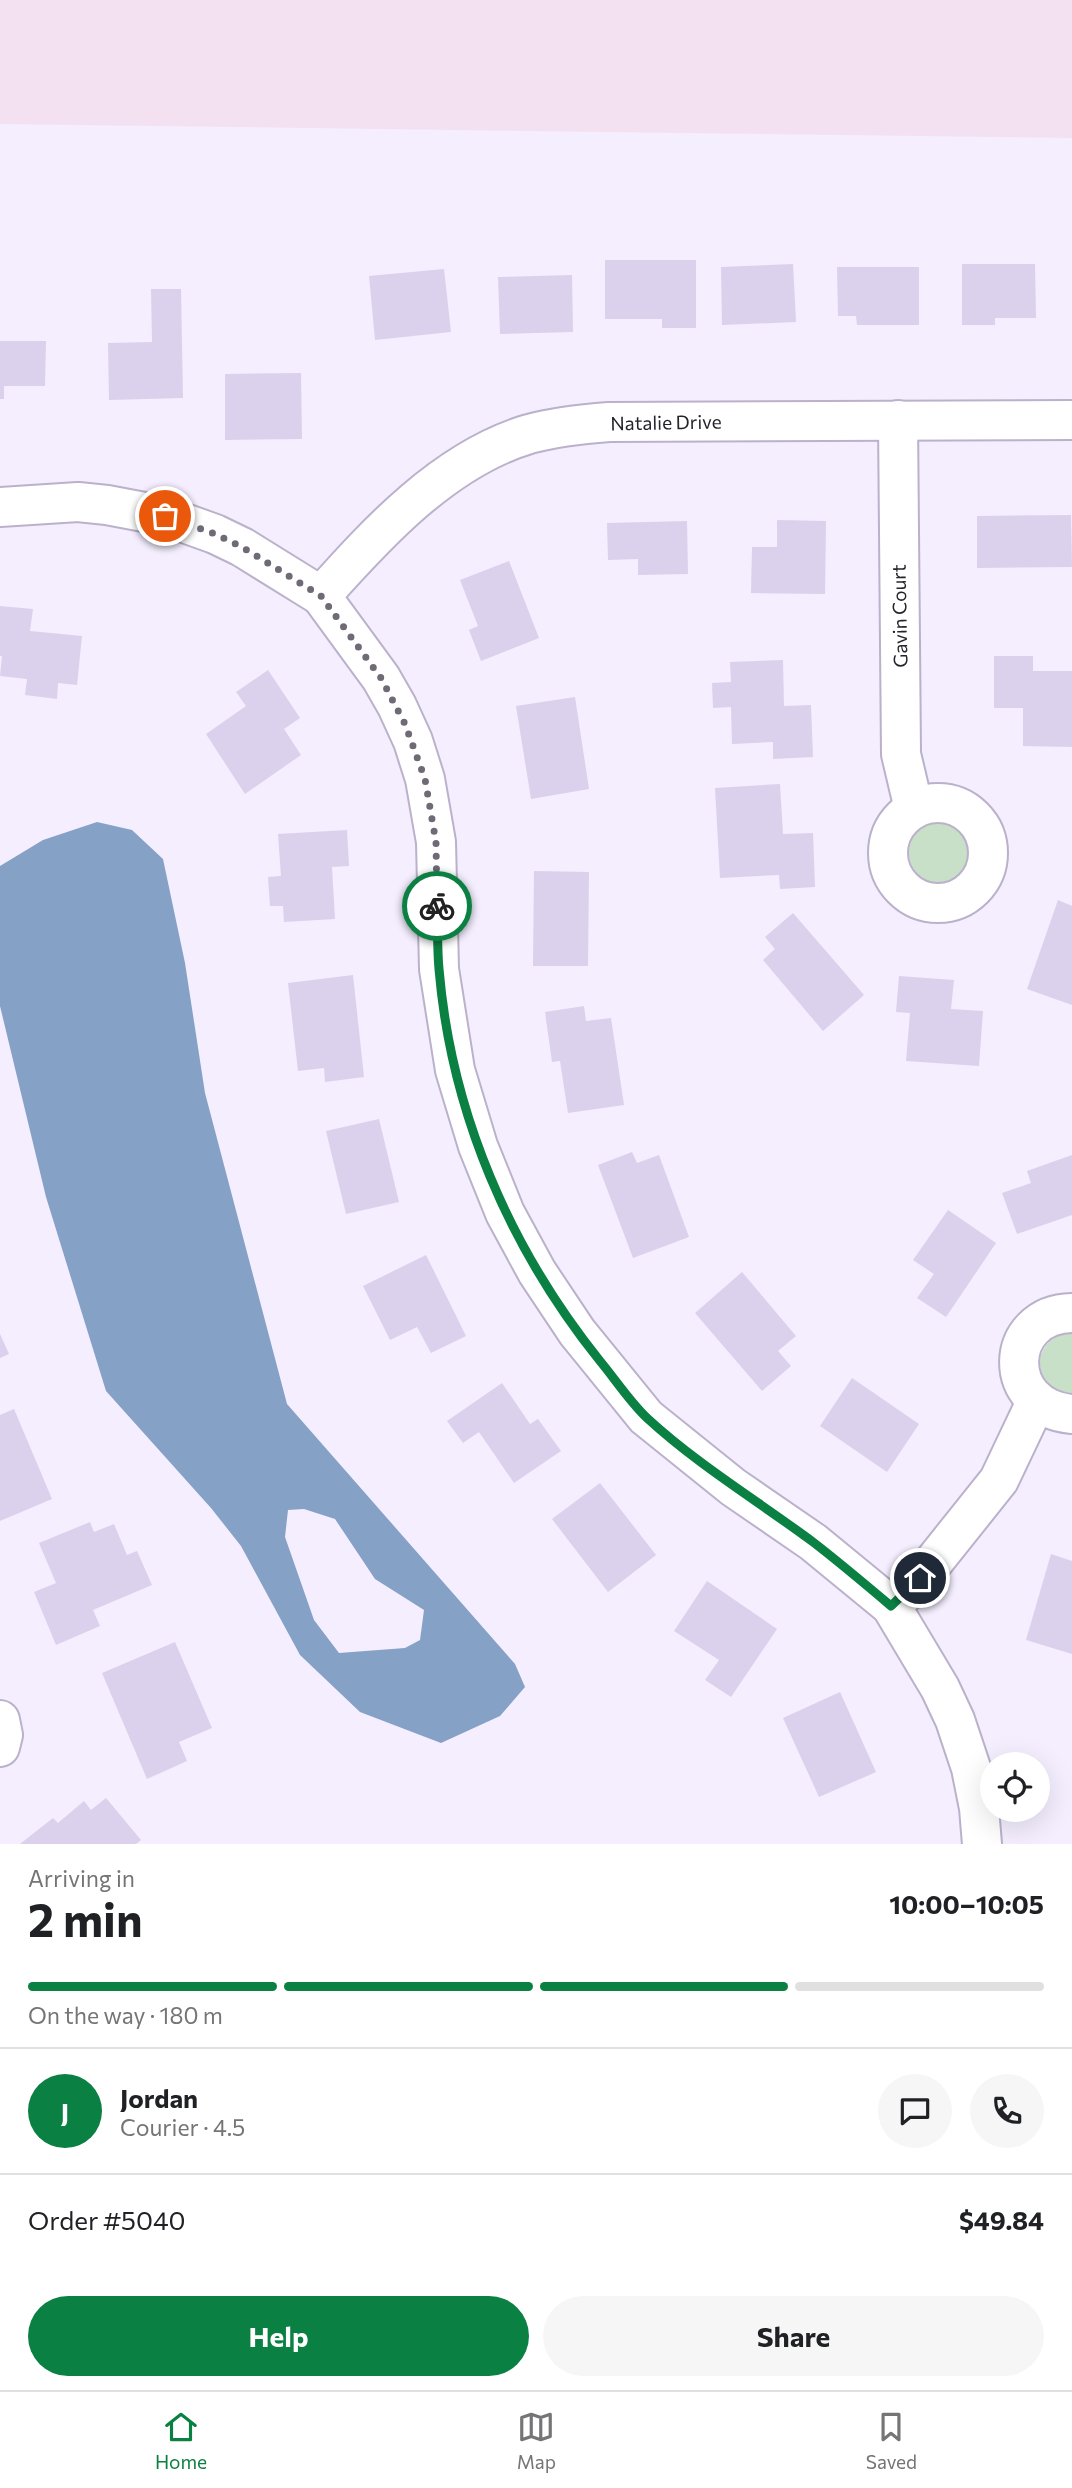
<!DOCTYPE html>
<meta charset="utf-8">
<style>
body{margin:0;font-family:Commissioner,sans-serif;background:#f6f6f6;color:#202124;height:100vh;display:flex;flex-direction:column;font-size:26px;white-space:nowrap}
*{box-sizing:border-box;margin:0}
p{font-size:23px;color:#757577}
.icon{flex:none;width:38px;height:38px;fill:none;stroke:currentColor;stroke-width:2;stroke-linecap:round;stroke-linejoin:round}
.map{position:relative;height:1844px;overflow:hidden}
.drawer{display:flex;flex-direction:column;background:#fff;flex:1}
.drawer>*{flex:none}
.fabs{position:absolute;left:980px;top:1752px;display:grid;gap:14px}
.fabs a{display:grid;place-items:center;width:70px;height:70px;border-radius:50%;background:#fff;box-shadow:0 7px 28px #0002;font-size:35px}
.pin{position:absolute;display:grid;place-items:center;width:60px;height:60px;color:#fff;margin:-30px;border:4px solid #fff;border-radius:50%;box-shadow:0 2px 7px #0007}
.courier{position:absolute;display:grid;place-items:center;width:70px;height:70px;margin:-35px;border:5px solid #0b8043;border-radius:50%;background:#fff;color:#222;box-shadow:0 2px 9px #0007}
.summary em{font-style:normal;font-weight:700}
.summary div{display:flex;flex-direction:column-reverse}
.summary{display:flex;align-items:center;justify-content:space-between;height:119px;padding:0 28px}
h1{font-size:46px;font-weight:700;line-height:52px}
.bar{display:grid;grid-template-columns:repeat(4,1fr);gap:10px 7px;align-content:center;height:84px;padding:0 28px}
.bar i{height:9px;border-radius:5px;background:#e0e0e0}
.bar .on{background:#0b8043}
.bar p{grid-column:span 4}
.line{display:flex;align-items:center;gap:18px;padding:0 28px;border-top:2px solid #e0e0e0}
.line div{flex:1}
.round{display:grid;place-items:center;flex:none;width:74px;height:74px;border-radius:37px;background:#f6f6f6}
.action{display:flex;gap:14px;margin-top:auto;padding:14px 28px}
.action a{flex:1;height:80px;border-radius:42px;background:#0b8043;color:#fff;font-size:28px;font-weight:700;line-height:80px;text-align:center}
.action a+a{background:#f6f6f6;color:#202124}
.tab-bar{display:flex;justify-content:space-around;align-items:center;height:98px;border-top:2px solid #e0e0e0;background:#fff;font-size:19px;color:#757577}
.tab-bar a{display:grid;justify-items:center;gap:4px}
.tab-bar .on{color:#0b8043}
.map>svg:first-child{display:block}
.industrial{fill:#f3e1f1}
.green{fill:#c7e0c7}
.water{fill:#86a1c6;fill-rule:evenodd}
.building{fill:#dbd1ec}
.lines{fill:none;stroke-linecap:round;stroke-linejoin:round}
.minor-casing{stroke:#bbb1cb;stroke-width:42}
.minor{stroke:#fff;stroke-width:38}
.done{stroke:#6f6a76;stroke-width:7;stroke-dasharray:0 12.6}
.route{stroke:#0b8043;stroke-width:9}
.labels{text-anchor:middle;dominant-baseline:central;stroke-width:5;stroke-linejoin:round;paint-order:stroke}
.street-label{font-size:19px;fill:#27232d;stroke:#fefffe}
</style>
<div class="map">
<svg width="1072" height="1844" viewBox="0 0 1072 1844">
<rect width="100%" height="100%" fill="#f4eefe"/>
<path class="industrial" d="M0,0H1072V138L0,124Z"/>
<g class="green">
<circle cx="940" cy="853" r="31"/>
<path d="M1072,1332V1393C1031,1391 1028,1338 1072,1332Z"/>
</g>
<path class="water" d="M97,822L132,830L163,859L185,963L205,1093L287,1404L515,1664L525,1687L500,1716L441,1743L360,1712L300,1655L241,1546L211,1508L106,1391L46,1197L0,1006V866L43,840ZM304,1509L335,1519L375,1579L424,1610L420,1640L405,1648L339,1653L314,1620L285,1537L288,1510Z"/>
<g class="building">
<path d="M605,260H696V328H662V319H605Z"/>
<path d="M793,264L796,322L722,325L721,267Z"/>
<path d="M962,264H1035L1036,318H995V325H962Z"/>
<path d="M837,267H919V325H857L856,316H838Z"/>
<path d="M444,269L451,332L375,340L369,276Z"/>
<path d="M572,275L573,332L500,334L498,277Z"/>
<path d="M151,289H181L183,398L109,400L108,343L152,342Z"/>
<path d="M0,341H46L45,386H4V399H0Z"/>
<path d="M301,373L302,439L225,440V374Z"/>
<path d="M1071,515L1072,567L977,568V516Z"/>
<path d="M777,520L826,521L825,594L751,593L752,547H777Z"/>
<path d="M687,521L688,574L638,575V559L608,560L607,523Z"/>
<path d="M509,561L539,638L481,661L469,630L478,626L460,580Z"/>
<path d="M0,606L33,609L30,631L82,636L77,685L58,683L57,699L25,695L27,679L0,676L2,656H0Z"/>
<path d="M994,656H1033V671H1072V747L1023,746V708H994Z"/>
<path d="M783,660L784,706L811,705L813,757L773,759V742L732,744L731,707L713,708L712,683L731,682L730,662Z"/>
<path d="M268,670L300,718L284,729L301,755L245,794L206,734L246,706L236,692Z"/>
<path d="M575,697L589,789L531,799L516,706Z"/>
<path d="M780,784L783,834L813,833L815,887L780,889L779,875L720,878L715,788Z"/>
<path d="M347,830L349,866L332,867L335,919L284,922L283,906H270L268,877L281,876L278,834Z"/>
<path d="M534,871L589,872L588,966H533Z"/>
<path d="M1058,900L1072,906V1005L1027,989Z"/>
<path d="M793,913L864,995L823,1031L763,960L775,949L765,937Z"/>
<path d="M353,975L364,1077L325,1082L324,1068L298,1071L288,983Z"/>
<path d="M899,976L954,980L951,1009L983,1011L979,1066L906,1061L910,1013L896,1012Z"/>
<path d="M584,1006L586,1021L611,1018L624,1105L568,1113L560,1061L552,1062L545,1012Z"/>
<path d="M379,1119L399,1202L346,1214L326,1131Z"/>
<path d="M632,1152L637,1163L659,1155L689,1237L633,1258L598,1165Z"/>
<path d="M1072,1155V1215L1017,1234L1002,1193L1031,1183L1027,1171Z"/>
<path d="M948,1210L996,1243L946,1317L917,1298L934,1274L913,1260Z"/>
<path d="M426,1255L466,1336L431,1353L417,1327L390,1340L363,1286Z"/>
<path d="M742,1272L796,1336L778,1351L791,1366L762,1391L695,1313Z"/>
<path d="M0,1334L9,1354L0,1358Z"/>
<path d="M852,1378L919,1424L887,1472L820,1426Z"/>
<path d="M502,1383L530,1424L538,1419L561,1451L514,1483L479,1432L463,1443L447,1421Z"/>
<path d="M14,1409L52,1499L0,1521V1415Z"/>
<path d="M600,1483L656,1555L608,1592L552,1519Z"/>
<path d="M90,1522L94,1532L114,1524L127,1555L137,1551L152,1585L93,1610L100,1626L56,1645L34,1592L56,1583L39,1543Z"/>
<path d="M1051,1554L1072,1561V1654L1026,1640Z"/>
<path d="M707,1581L777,1629L731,1697L705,1680L719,1660L674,1631Z"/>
<path d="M175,1642L212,1728L179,1742L187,1761L147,1779L102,1673Z"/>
<path d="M840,1692L876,1772L819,1797L783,1718Z"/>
<path d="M106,1798L141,1840L136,1844H20L53,1818L58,1823L84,1801L91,1810Z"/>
</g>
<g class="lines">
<defs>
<g id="minor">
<path d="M898,420L901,754L914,809"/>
<path d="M0,507L78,502L107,505L165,516L215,534L242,547L321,596L381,678L397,706L413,741L425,779L436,842L439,969L455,1070L478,1146L505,1213L537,1272L577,1332L646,1417L733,1487L813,1542L891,1606L940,1688L955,1720L971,1768L979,1808L982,1844"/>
<path d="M321,596C378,532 445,459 529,434C555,427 582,424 609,422L1072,420"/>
<circle cx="938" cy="853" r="50"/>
<path d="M1072,1313C1003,1314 1000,1408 1072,1414"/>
<path d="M891,1606L920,1579L999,1480L1036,1402"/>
<path d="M0,1720L3,1735L0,1747"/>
</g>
</defs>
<use href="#minor" class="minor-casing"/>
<use href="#minor" class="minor"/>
</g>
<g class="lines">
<path class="done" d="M165,516L215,534L242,547L321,596L381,678L405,724L425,779L436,842L437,906"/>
<path class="route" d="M437,906C438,927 437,948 439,969C451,1113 510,1249 600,1361C615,1379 630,1402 647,1418C698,1465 758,1501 813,1542C839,1562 865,1584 891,1606L920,1578"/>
</g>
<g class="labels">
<g class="street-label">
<text transform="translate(666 422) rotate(-1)">Natalie Drive</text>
<text transform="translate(899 616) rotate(-91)">Gavin Court</text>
</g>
</g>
</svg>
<div class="fabs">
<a><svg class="icon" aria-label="locate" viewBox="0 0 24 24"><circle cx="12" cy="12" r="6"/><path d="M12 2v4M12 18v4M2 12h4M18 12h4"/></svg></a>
</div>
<div class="pin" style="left:165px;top:516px;background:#ea580c"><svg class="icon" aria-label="bag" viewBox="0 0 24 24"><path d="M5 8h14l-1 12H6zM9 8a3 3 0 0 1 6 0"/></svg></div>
<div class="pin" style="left:920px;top:1578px;background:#1f2937"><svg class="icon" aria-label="home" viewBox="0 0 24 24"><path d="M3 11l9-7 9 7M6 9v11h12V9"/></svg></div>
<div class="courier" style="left:437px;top:906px"><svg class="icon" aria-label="bike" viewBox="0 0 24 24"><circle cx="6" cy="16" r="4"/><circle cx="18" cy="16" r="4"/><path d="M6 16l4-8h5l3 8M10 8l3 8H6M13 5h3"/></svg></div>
</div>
<section class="drawer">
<div class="summary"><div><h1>2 min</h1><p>Arriving in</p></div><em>10:00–10:05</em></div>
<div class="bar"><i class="on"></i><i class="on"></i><i class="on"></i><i></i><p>On the way · 180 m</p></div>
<div class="line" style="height:126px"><b class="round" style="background:#0b8043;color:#fff">J</b><div><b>Jordan</b><p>Courier · 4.5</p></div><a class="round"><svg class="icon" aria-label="chat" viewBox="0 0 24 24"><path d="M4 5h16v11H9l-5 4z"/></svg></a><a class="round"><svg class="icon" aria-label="phone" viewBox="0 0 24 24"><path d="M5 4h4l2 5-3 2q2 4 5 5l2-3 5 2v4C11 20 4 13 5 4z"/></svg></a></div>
<div class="line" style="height:91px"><div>Order #5040</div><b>$49.84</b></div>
<div class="action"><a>Help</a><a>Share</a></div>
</section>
<nav class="tab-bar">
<a class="on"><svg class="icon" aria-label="home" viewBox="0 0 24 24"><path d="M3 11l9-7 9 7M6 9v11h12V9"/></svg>Home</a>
<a><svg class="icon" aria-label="map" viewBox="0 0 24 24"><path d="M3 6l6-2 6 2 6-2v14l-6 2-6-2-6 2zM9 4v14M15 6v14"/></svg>Map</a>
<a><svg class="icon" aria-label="saved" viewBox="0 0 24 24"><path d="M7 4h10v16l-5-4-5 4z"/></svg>Saved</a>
</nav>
